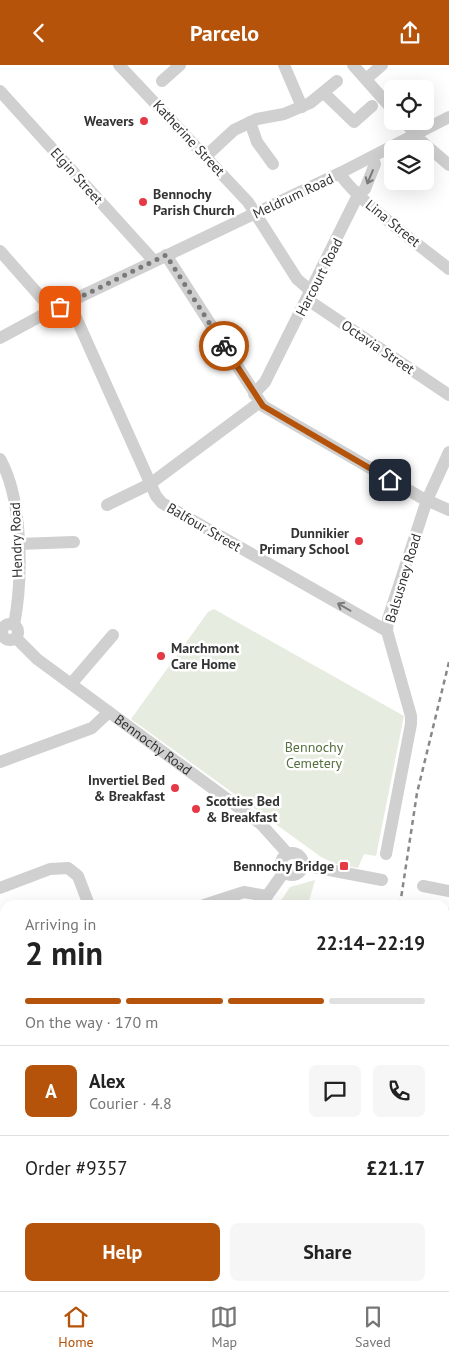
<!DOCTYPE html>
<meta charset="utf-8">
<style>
body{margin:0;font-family:"PT Sans",sans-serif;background:#f6f6f6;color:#222;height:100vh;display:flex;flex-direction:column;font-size:19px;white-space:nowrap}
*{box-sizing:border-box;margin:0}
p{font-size:16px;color:#767676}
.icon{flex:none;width:28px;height:28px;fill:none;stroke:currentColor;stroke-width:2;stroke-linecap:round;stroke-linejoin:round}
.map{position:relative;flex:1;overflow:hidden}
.drawer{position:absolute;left:0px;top:835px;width:450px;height:391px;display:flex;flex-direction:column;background:#fff;border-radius:15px 15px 0 0;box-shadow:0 5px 20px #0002}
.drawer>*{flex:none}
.controls{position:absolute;left:384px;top:15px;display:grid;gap:10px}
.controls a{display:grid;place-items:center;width:50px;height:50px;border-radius:8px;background:#fff;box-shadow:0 5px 20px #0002;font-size:25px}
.pin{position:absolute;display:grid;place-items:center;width:42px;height:42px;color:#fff;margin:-21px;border-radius:10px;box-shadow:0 2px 8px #0006}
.courier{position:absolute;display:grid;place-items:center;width:50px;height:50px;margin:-25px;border:4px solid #b45309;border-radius:50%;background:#fff;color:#222;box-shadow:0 1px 6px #0007}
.overview em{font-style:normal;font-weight:800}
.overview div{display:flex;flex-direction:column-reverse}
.overview{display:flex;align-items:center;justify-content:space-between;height:85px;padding:0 25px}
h1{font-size:32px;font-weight:800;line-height:38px}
.bar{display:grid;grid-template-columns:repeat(4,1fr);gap:8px 5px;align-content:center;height:60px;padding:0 25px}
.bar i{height:6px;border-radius:4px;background:#e0e0e0}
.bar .active{background:#b45309}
.bar p{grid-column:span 4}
.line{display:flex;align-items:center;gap:12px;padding:0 25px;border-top:1px solid #e0e0e0}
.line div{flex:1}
.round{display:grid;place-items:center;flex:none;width:52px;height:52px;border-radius:8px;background:#f6f6f6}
.action{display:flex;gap:10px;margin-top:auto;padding:10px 25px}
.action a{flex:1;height:58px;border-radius:8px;background:#b45309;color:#fff;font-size:20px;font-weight:800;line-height:58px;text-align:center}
.action a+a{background:#f6f6f6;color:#222}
header{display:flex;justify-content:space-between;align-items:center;height:65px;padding:0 25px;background:#b45309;color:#fff;font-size:22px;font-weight:800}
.menu{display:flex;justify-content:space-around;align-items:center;height:70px;border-top:1px solid #e0e0e0;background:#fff;font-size:14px;color:#767676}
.menu a{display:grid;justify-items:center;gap:2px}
.menu .active{color:#b45309}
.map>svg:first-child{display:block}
.green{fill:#e6ecdf}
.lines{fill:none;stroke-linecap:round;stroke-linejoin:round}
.minor{stroke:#d0d0d0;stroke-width:12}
.major{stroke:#ababab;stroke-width:15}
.rail{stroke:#888;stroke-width:2.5;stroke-dasharray:5 4;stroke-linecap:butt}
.oneway{stroke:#7a7a7a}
.done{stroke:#7a7a7a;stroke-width:5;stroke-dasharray:0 9}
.route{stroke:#b45309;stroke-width:6}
.poi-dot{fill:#e63946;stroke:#fff;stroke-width:2}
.labels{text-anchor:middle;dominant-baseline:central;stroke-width:5;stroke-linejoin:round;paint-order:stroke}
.poi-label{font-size:14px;font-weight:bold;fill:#333;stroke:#fff;text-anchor:end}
.street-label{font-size:14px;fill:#333;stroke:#fff}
.park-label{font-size:14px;fill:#56703f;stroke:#fff}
</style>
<header><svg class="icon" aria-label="back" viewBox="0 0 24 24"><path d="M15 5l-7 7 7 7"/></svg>Parcelo<svg class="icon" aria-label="share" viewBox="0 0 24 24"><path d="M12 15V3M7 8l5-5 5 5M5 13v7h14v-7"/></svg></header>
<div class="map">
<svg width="449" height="1226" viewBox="0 0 449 1226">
<rect width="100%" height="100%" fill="#fff"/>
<g class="green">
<path d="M214,544L404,651L376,791L364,789L358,803L336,799L321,792L131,654L208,547Z"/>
<path d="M315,815L308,840H278L290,822Z"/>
<path d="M449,1061V1199L445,1189V1066Z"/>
</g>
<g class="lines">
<g class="minor">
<path d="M119,0L248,137L297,214L312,227"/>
<path d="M284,0L302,42"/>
<path d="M353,0L392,44"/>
<path d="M366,14L382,0"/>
<path d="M162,16L180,0"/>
<path d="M0,26L154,196"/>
<path d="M324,28L354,57L372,41"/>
<path d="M404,56L420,75L449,100"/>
<path d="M250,57L257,77L273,99"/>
<path d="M206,91L234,65L257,54L284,49L310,38L337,16"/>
<path d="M340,108C350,130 426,185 449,204"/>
<path d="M0,186L46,238L50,246"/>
<path d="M166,190L263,341L422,433L449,445"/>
<path d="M308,235L449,330"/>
<path d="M69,237L156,431L162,438L387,566"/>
<path d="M0,273L50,246L340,108L449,52"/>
<path d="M254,329L265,317L358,130L365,124L375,99L372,92"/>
<path d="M0,394C23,434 23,514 14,560"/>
<path d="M107,440L150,419L260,337"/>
<path d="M18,479L74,477"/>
<circle cx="10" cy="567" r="8"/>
<path id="s1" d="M16,573L37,594L261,759L288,789"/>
<path d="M71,619L113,570"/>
<path d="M0,697L92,663L109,647"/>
<circle cx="292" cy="799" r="11"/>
<path d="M386,789L411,659V651L387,566L388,554L427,435L449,387"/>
<path d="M303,800L382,815"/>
<path d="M423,821L449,826"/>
<path d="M0,823L50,804L68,803L78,811L89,840"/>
<path d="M204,840L244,827L267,831"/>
<path d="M264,840L267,831L284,807"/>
<path d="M0,915L5,913"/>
<path d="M0,1004L5,1002"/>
<path d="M445,1052L449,1049"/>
<path d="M0,1094L5,1092"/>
<path d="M0,1137L5,1135"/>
<path d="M0,1168L5,1181"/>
<path d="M62,1221L64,1226"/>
<path d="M161,1221L162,1226"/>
</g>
<g class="major">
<path d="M449,851L447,876L449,897"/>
<path d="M278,1221L282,1226"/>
<path d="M235,1226L239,1221"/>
</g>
<g class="rail">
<path d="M400,840L417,728L449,597"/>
<path d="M402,1221V1226"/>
</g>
</g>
<defs><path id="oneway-shaft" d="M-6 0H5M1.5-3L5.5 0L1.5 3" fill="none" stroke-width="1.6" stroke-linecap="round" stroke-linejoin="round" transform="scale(1.25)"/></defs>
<g class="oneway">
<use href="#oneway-shaft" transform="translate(370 112) rotate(113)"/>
<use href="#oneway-shaft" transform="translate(344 542) rotate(-150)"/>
</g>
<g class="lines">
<path class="done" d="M60,242L166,190L224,281"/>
<path class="route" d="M224,281L263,341L390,415"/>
</g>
<g class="poi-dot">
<circle cx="144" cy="56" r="5"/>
<circle cx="143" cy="137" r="5"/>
<circle cx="359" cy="476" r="5"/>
<circle cx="161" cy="591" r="5"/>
<circle cx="175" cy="723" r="5"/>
<circle cx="196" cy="744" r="5"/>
<rect x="339" y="796" width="10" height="10" rx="2.5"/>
</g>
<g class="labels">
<g class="poi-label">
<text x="134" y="56">Weavers</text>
<text x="153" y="129" text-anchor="start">Bennochy<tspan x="153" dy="16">Parish Church</tspan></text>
<text x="349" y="468">Dunnikier<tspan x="349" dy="16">Primary School</tspan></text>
<text x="171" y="583" text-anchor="start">Marchmont<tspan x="171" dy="16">Care Home</tspan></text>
<text x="165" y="715">Invertiel Bed<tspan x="165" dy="16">&amp; Breakfast</tspan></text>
<text x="206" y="736" text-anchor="start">Scotties Bed<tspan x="206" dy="16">&amp; Breakfast</tspan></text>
<text x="334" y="801">Bennochy Bridge</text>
</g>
<g class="street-label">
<text transform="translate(189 73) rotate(47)">Katherine Street</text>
<text transform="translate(77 111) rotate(48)">Elgin Street</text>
<text transform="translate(293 131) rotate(-25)">Meldrum Road</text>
<text transform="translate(393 158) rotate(39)">Lina Street</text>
<text transform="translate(319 212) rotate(-63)">Harcourt Road</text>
<text transform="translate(378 282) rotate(34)">Octavia Street</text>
<text transform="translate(204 462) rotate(30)">Balfour Street</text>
<text transform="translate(16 475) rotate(-92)">Hendry Road</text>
<text transform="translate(403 513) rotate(-73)">Balsusney Road</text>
<text stroke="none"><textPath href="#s1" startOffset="174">Bennochy Road</textPath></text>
</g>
<g class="park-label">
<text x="314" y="682">Bennochy<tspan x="314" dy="16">Cemetery</tspan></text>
</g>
</g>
</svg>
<div class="controls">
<a><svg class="icon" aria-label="locate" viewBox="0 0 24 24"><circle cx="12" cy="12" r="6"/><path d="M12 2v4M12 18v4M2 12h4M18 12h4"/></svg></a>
<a><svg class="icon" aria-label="layers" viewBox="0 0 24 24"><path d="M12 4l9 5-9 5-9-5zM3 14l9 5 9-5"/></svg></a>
</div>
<div class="pin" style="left:60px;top:242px;background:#ea580c"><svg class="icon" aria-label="bag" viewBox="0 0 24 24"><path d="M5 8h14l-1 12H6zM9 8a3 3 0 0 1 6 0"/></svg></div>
<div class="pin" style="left:390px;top:415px;background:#1f2937"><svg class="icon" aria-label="home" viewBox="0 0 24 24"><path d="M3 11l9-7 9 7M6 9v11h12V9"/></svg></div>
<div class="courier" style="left:224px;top:281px"><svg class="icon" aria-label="bike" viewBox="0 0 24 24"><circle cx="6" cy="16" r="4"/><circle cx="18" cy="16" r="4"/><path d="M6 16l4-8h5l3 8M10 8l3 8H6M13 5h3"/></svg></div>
<section class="drawer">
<div class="overview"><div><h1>2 min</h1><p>Arriving in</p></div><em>22:14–22:19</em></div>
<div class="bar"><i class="active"></i><i class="active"></i><i class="active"></i><i></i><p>On the way · 170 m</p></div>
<div class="line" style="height:90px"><b class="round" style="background:#b45309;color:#fff">A</b><div><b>Alex</b><p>Courier · 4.8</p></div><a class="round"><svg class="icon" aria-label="chat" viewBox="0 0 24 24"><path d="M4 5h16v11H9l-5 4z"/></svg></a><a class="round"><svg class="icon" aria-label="phone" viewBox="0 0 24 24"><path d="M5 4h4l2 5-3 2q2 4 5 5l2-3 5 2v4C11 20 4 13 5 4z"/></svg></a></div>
<div class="line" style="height:65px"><div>Order #9357</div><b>£21.17</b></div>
<div class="action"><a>Help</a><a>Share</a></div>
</section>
</div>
<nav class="menu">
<a class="active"><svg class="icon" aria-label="home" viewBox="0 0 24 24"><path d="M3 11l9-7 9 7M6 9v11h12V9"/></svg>Home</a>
<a><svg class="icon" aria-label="map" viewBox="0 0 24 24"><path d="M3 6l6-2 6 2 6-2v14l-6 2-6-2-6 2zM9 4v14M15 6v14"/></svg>Map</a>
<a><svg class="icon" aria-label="saved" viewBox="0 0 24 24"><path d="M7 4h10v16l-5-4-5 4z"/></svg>Saved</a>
</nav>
